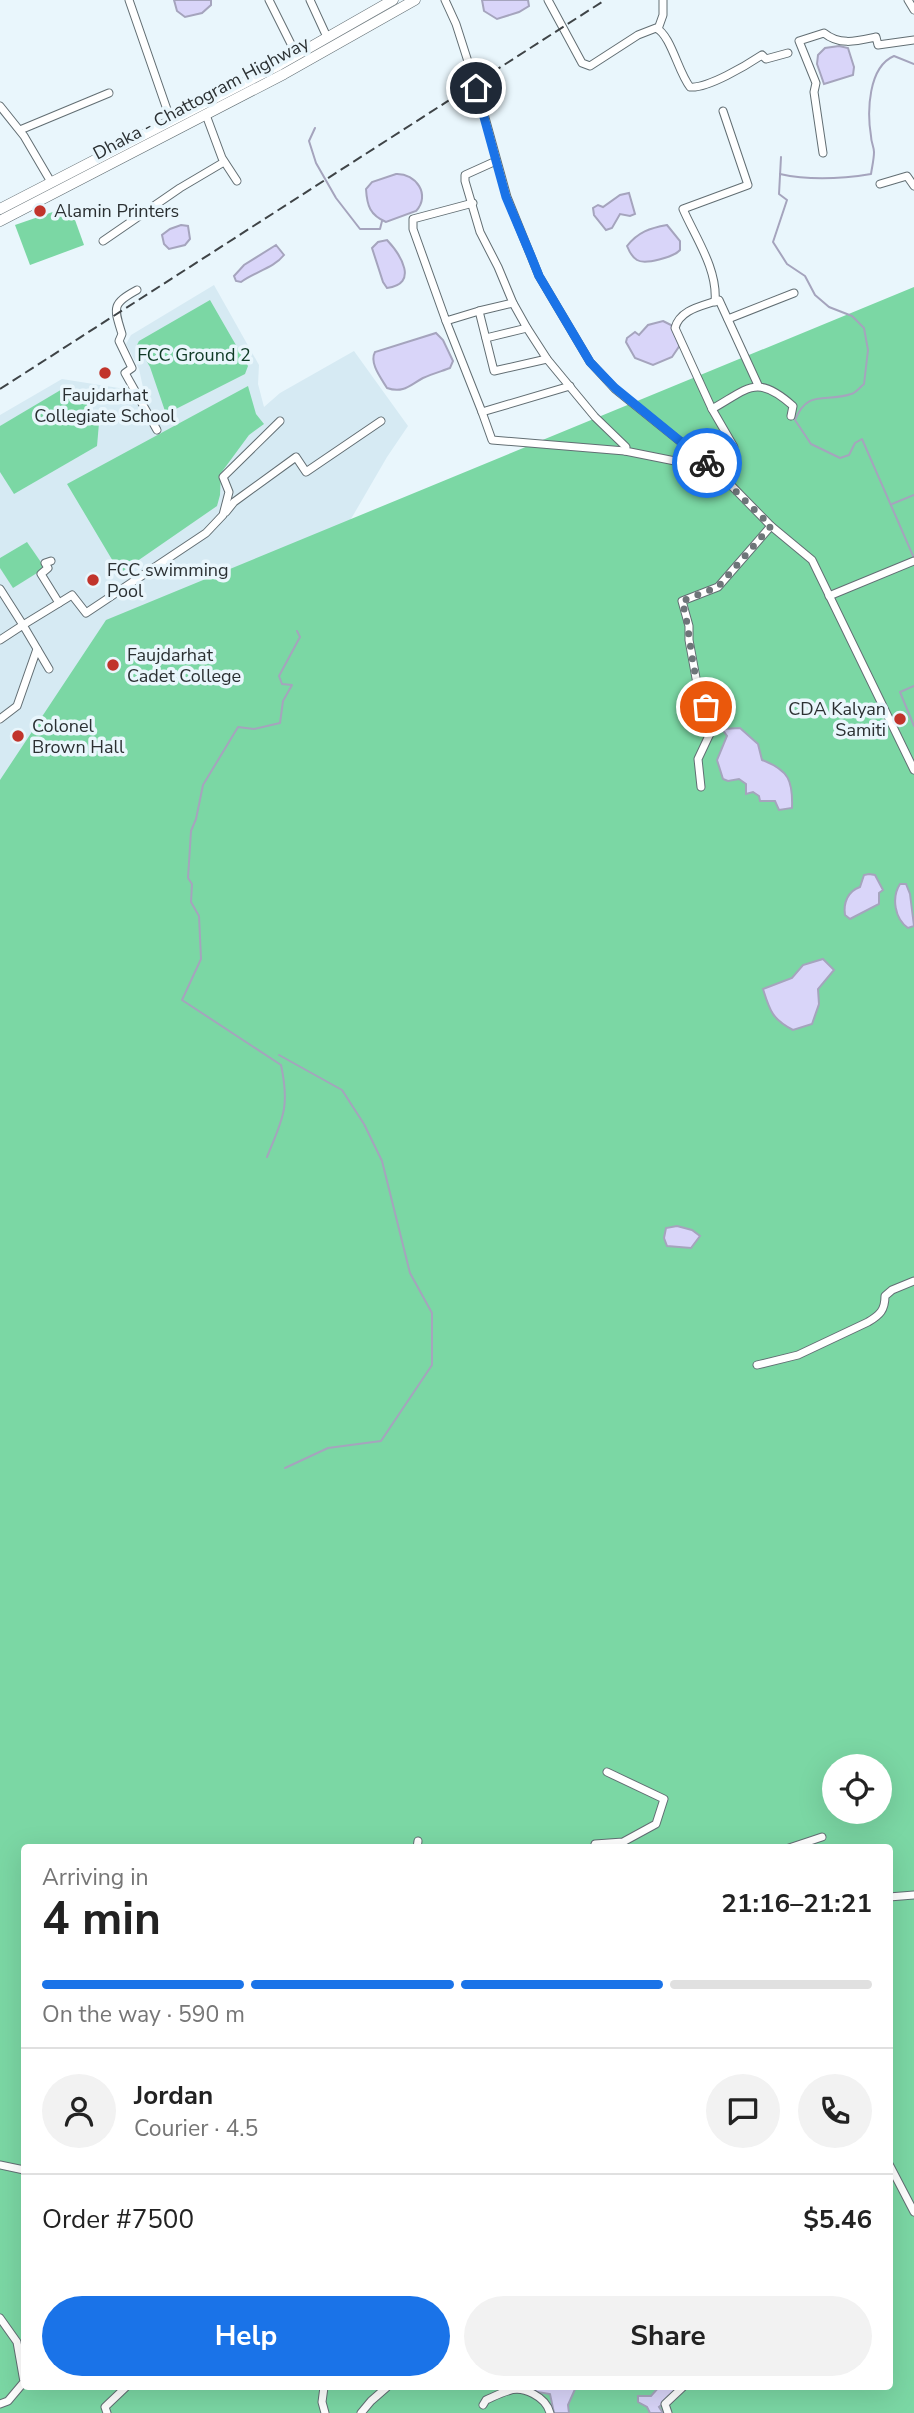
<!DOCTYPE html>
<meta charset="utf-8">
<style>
body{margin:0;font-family:"Nunito Sans",sans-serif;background:#f2f2f2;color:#222;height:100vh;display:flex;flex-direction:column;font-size:26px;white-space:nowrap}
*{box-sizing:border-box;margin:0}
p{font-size:23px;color:#767676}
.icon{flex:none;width:38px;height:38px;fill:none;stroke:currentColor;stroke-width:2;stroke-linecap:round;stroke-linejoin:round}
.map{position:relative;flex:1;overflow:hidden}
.side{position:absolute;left:21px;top:1844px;width:872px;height:546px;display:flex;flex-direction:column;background:#fff;border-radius:7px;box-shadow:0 7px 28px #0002}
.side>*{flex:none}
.controls{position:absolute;left:822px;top:1754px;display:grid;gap:14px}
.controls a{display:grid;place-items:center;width:70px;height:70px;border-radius:50%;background:#fff;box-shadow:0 7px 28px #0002;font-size:35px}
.pin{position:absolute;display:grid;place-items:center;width:60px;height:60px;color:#fff;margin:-30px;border:4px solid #fff;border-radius:50%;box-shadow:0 2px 7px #0007}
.courier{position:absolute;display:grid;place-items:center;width:70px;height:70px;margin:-35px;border:5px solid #1a73e8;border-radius:50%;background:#fff;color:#222;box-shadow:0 2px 9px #0007}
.head em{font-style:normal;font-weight:700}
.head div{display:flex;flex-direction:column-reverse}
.head{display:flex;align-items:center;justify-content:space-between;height:119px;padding:0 21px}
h1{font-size:46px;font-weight:700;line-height:52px}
.bar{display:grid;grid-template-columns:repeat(4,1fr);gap:10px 7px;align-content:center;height:84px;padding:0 21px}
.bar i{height:9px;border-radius:5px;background:#e0e0e0}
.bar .on{background:#1a73e8}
.bar p{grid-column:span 4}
.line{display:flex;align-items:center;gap:18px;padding:0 21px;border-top:2px solid #e0e0e0}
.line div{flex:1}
.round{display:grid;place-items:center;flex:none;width:74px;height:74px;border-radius:37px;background:#f2f2f2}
.cta{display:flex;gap:14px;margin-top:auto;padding:14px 21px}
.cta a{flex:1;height:80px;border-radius:42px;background:#1a73e8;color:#fff;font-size:28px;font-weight:700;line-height:80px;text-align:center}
.cta a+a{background:#f2f2f2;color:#222}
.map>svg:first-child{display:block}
.built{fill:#d6eaf3}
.green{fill:#7bd7a4;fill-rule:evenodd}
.water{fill:#d9d5f9;stroke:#a5a4bd;stroke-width:2}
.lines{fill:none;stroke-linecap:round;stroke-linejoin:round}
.stream{stroke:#a5a4bd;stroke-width:2}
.minor-casing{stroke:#626e73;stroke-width:9}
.highway-casing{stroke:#626e73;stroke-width:11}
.minor{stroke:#fff;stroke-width:7}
.highway{stroke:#fff;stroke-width:10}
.rail{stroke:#3f4447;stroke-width:2;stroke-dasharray:10 5;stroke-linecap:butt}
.done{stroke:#6e7579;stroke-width:7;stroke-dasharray:0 12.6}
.route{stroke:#1a73e8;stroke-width:9}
.poi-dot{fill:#c1342b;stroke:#e9f6fc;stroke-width:2.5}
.labels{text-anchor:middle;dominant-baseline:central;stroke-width:7;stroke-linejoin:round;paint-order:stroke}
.street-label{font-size:18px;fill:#2b3032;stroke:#e9f6fc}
.poi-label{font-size:18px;fill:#2b3032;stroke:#e9f6fc;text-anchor:start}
.park-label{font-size:18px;fill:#0e3a25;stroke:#e9f6fc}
</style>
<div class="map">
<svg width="914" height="2413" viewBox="0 0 914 2413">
<rect width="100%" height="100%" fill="#e9f6fc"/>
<path class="built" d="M214,285L259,365L258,384L264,407L280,393L354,351L408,426L387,457L351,519L0,1033V415L62,379L144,392L139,369L126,344L131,335Z"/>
<g class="green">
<path d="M70,206L84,245L30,265L15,225Z"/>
<path d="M914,287V2413H0V780L106,620ZM835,1766H880V1811H835ZM24,1848H889V2387H24Z"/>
<path d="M210,300L248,366L245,374L166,414L150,367L137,345L139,341Z"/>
<path d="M248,386L256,414L264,424L249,435L221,473L220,495L217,506L120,573L67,484Z"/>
<path d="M64,388L82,393L99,423L97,446L14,494L0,472V426Z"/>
<path d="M27,542L45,568L13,588L0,568V558Z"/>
</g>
<g class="water">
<path d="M174,0H211V5L202,13L185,17L177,11Z"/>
<path d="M482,0H528L529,6L519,12L497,19L484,11Z"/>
<path d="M839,46L848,48L854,67L853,75L824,84L817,64L818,55L825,48Z"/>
<path d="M396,174C416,173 431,195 416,211L386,222C370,215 367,206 366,189L372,182Z"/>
<path d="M629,193L635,214L630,216L620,214L612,228L606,230L594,215L593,208L598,205L603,207L620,195Z"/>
<path d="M181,225L188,226L190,239L185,245L169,249L164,244L162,235L170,229Z"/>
<path d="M667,225L680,241V250C674,257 645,265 637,260C632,257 629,251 627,246C638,232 650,228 667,225Z"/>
<path d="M387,240C401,255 419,284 387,288L383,282L372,248L378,242Z"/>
<path d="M276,245L284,255C274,268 254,272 241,282L236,281L234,276L244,265Z"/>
<path d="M663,321L673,326L680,345L672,357L653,365L635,358L626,342L627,338L635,332L639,335L648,325Z"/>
<path d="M436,333L443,340L453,361L450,368C442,371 432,374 423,378C411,384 404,394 387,388C381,378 369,363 375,352Z"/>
<path d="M740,728L758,744L762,760C789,770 793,781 792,808L779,810L775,801H760L759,796L753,792L746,794V784L739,779L728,781L723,779L717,760L727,736L722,729Z"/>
<path d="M869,874L875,875L883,890L879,893V904L850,919L845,915C843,903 848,891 860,887L864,875Z"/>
<path d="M900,884H906L910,894L914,926L908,928C895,919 891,898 900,884Z"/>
<path d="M823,959L834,970L818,989L819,1004L812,1024L793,1030C772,1019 770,1011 763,989L792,978L803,965Z"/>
<path d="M677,1226L692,1230L700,1236L691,1248L667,1246L664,1238L666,1228Z"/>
<path d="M528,2387H576L568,2405L569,2413H554L550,2394L526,2390Z"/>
<path d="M659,2387H678L675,2394L659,2407L663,2413H650L647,2407L638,2402V2396H651Z"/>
</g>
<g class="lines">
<g class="stream">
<path d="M315,128L309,141L316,163L336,198L360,229H380L382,221"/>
<path d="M781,157L779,194L787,200L773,242L787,264L805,276L815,295L829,307L852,316L864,328L868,350L864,384C860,387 856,393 851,394C826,403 808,388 795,420L811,444L840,458L849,455L855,443L862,439L914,558"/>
<path d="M780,174C811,181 841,179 871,174C872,167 874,159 874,152C874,147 871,142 871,136C867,112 868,67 894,56L914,64"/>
<path d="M892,504L914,495"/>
<path d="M914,686L900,692L914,726"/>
<path d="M279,1055L342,1090L364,1124L382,1161L410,1273L432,1313V1365L381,1441L328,1448L285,1468"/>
<path d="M267,1157C283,1118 290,1107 281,1065L182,1000L201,959L199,916L191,902L192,884L188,878L191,831L196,819L203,785L238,727L254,729L280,723L283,701L292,685L282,684L279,676L300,637L297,631"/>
</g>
<defs>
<g id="minor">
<path d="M129,0L171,121"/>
<path d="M269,0L296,54"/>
<path d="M310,0L327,37"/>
<path d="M445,0L456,24L479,96L507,197L539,276L590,362L615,389L718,472L771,526L812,560L914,770"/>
<path d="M548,0L582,63L590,66L638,35L656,28C671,35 678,72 690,87C707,89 747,65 762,55L766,59L788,53"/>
<path d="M908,0L914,10"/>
<path d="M658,29L663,15V0"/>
<path d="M0,106L24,136L51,182"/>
<path d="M206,115L222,158L237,181"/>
<path d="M20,130L109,93"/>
<path d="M823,153L814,92L816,83L799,41L824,33C840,46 857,41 876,37L878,45L914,40"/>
<path d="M496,161L465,175V181L480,232L498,267L513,303L527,328L547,359L595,417L626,447L625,451L675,461L686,446"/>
<path d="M880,184L907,176L914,186"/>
<path d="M473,203L413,219V229L446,321L479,311"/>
<path d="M103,241L180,188L224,162"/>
<path d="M137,290C111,304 114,308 122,334L119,341L132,368L125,373L157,430"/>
<path d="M715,302C718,269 695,237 683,209L748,185L723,111"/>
<path d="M513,303L479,311L494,371L547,359"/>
<path d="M728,319L794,293"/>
<path d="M446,321L482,412"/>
<path d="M486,338L527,328"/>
<path d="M570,386L482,412L492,440L625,451"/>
<path d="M712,409C748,389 756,373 793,406L791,416"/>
<path d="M718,472L734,447L712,409L675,328C680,309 703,306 719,300L758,385"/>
<path d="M226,512L234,502L296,457L306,472L381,421"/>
<path d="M51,561L45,563L48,568L41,574L59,603L72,595L86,613L206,533L223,515L229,492L223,477L280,421"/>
<path d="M0,589L23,625L59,603"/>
<path d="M829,596L914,561"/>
<path d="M0,640L23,625L49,669"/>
<path d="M0,719L17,706L37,649"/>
<path d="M701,787L698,759L714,725L698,689L689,640V626L682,601L718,587L771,526"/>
<path d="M757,1365L798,1355L868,1322C880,1315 885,1310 885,1296L892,1290L914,1281"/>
<path d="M417,1848L418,1841"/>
<path d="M594,1848L595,1844L623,1842L656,1824L664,1799L607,1772"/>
<path d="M789,1848L822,1837"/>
<path d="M889,1897L914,1895"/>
<path d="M889,2164L914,2212"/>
<path d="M0,2165L24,2170"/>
<path d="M0,2318L17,2342L24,2382L8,2401L0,2404"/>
<path d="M324,2387L322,2402L325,2413"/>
<path d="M483,2405L486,2400C493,2397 500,2393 508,2391C523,2385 546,2397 550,2413"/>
<path d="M107,2413L105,2407L126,2387"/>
<path d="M361,2413L371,2401L387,2387"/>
<path d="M668,2413L665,2404L683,2387"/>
</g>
<g id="highway">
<path d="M0,209L279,65L393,0"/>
<path d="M0,221L284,74L415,0"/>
</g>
</defs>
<use href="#minor" class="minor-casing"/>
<use href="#highway" class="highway-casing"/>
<use href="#minor" class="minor"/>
<use href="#highway" class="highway"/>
<path class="rail" d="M0,389L605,0"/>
</g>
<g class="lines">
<path class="done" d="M706,707C690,674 692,636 682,601L718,587L771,526L707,463"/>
<path class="route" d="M476,88L506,197L531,256L539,276L590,362L615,388L707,463"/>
</g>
<g class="poi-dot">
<circle cx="40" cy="211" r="7"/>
<circle cx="105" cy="373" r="7"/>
<circle cx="93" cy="580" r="7"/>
<circle cx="113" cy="665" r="7"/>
<circle cx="900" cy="719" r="7"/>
<circle cx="18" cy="736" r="7"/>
</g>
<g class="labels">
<g class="street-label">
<text transform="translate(201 98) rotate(-28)">Dhaka - Chattogram Highway</text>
</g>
<g class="poi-label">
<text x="54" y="211">Alamin Printers</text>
<text x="105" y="395" text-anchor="middle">Faujdarhat<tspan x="105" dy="21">Collegiate School</tspan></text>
<text x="107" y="570">FCC swimming<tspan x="107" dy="21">Pool</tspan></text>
<text x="127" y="655">Faujdarhat<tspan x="127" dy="21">Cadet College</tspan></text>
<text x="886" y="709" text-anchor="end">CDA Kalyan<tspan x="886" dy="21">Samiti</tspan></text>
<text x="32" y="726">Colonel<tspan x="32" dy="21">Brown Hall</tspan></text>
</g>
<g class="park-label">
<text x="194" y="355">FCC Ground 2</text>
</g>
</g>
</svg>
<div class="controls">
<a><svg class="icon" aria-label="locate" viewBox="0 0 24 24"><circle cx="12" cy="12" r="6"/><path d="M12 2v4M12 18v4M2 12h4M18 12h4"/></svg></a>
</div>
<div class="pin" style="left:706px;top:707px;background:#ea580c"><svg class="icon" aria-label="bag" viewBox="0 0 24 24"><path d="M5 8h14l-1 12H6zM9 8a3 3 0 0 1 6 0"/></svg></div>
<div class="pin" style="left:476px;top:88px;background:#1f2937"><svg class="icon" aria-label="home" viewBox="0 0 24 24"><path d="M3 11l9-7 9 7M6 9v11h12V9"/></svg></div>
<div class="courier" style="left:707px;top:463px"><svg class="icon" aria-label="bike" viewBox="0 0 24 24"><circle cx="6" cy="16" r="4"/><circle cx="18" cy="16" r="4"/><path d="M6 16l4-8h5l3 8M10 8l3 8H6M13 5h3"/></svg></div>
<section class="side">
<div class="head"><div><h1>4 min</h1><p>Arriving in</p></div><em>21:16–21:21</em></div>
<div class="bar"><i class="on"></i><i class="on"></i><i class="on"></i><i></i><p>On the way · 590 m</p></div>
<div class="line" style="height:126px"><a class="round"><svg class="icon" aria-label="person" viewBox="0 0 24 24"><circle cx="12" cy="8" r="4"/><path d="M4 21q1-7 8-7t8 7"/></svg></a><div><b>Jordan</b><p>Courier · 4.5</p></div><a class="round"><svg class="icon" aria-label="chat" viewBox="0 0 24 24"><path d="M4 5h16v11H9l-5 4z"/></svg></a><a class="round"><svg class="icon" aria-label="phone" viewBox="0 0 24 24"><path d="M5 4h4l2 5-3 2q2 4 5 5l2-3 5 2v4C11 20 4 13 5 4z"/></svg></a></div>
<div class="line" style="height:91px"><div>Order #7500</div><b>$5.46</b></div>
<div class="cta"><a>Help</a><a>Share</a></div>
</section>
</div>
